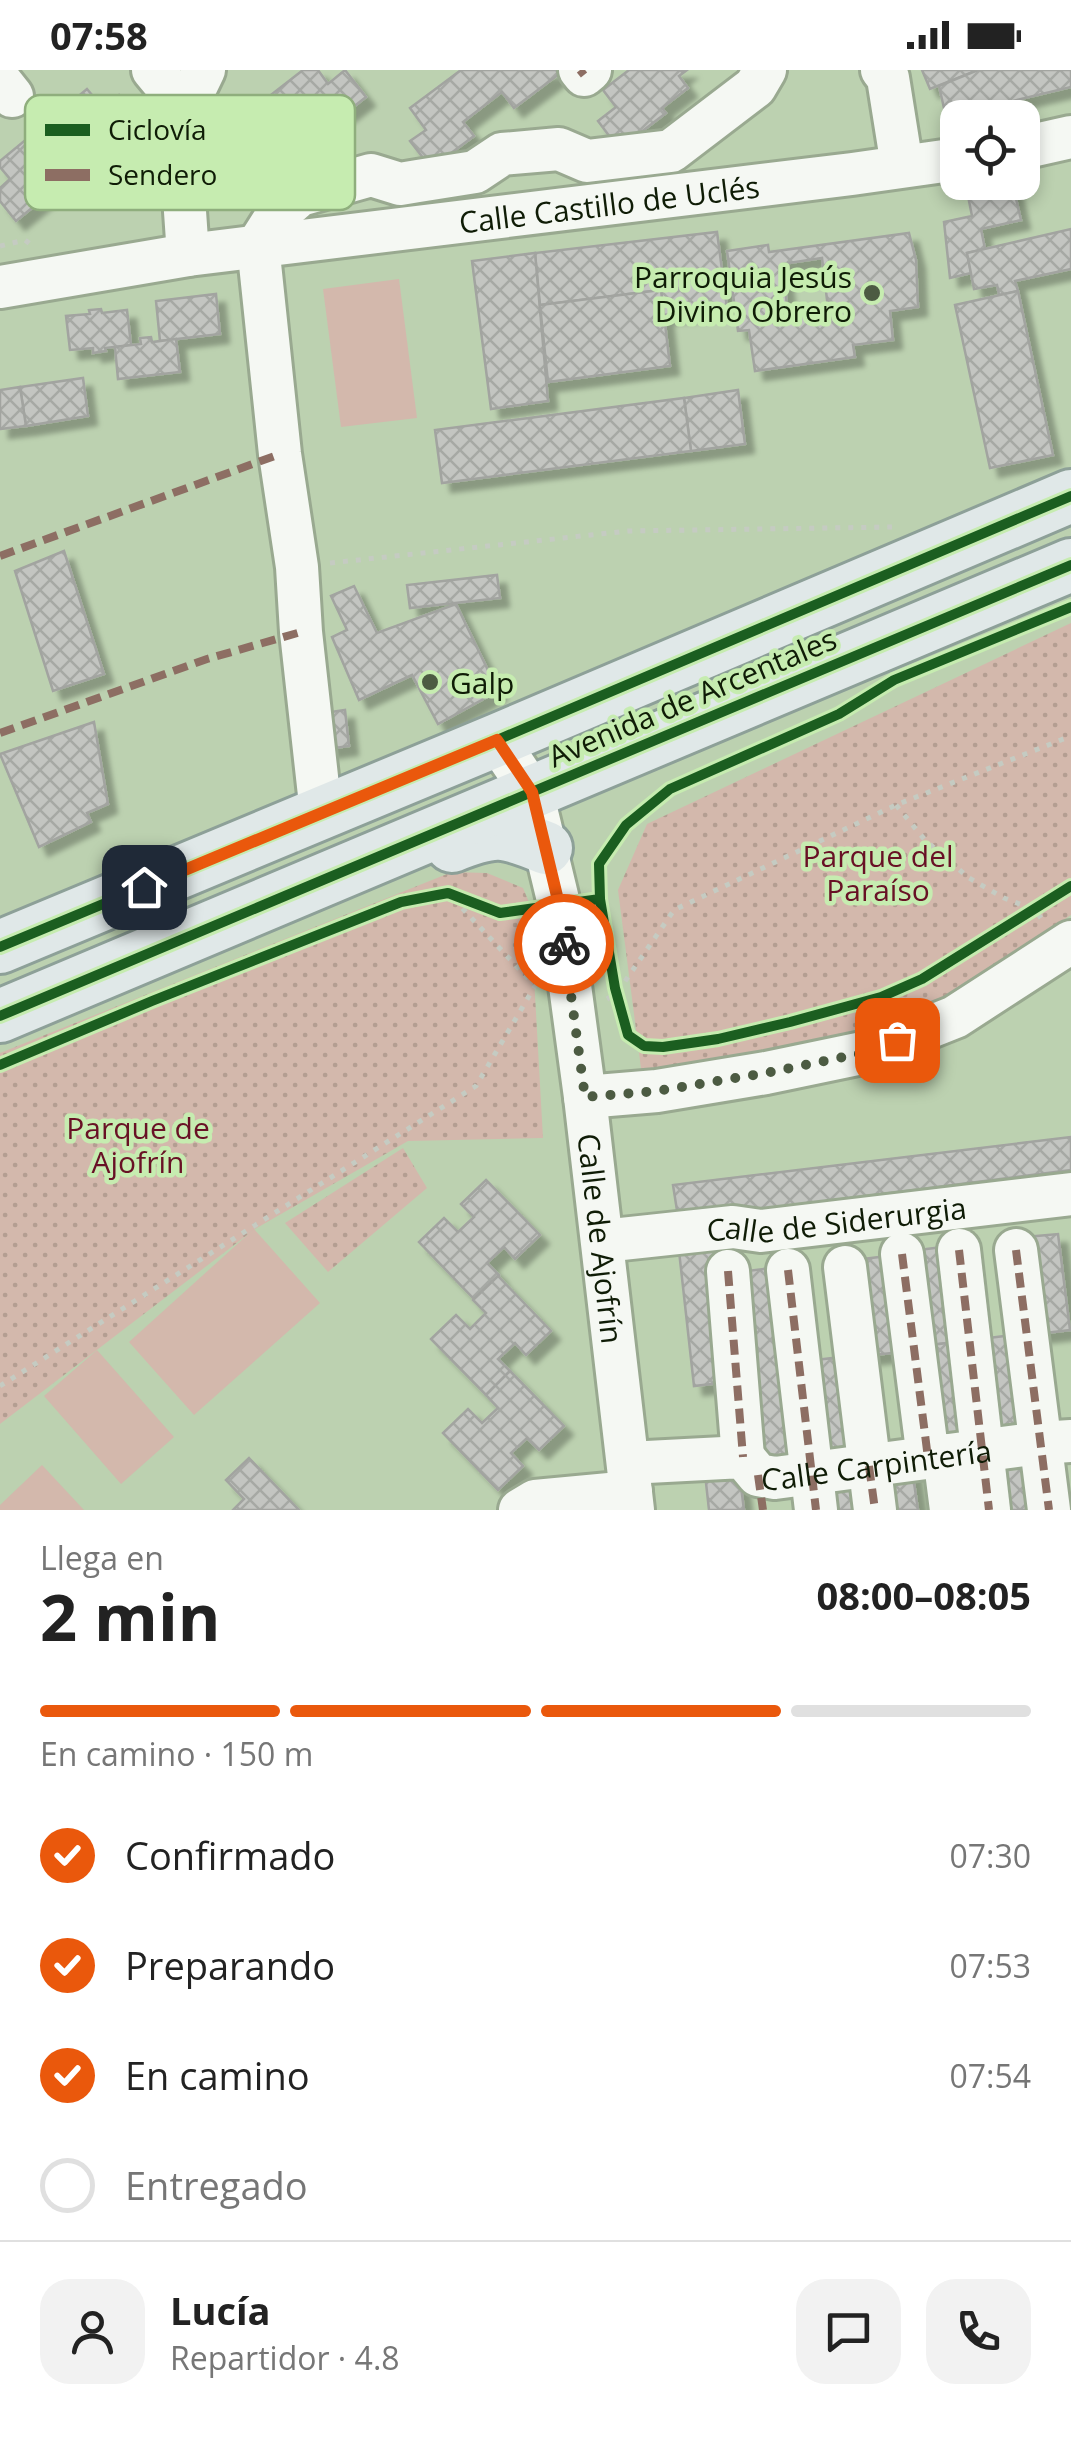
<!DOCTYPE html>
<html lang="es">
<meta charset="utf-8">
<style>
body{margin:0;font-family:"Open Sans",sans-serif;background:#f2f2f2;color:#222;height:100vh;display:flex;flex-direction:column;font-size:38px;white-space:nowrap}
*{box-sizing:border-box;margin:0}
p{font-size:32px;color:#767676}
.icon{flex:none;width:55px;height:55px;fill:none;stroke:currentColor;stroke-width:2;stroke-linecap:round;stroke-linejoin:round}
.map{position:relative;height:1440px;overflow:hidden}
.details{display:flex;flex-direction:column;background:#fff;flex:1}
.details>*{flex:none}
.buttons{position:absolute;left:940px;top:30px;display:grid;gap:20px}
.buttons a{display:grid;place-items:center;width:100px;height:100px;border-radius:20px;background:#fff;box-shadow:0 5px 15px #0003;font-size:50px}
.pin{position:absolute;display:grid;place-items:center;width:85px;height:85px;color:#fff;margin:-42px;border-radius:20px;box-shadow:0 5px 15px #0006}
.courier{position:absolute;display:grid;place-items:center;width:100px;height:100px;margin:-50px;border:8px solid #ea580c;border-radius:50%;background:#fff;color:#222;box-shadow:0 2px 12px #0007}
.overview em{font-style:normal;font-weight:700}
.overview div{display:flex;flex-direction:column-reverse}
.overview{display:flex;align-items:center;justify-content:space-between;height:170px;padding:0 40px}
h1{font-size:65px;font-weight:700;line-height:75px}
.bar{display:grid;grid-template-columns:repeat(4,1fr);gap:15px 10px;align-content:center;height:120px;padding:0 40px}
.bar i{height:12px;border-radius:8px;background:#e0e0e0}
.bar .on{background:#ea580c}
.bar p{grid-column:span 4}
.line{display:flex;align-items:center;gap:25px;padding:0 40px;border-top:2px solid #e0e0e0}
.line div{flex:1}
.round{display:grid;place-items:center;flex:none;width:105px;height:105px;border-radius:30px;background:#f2f2f2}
ol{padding:0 40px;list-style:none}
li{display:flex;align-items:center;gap:30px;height:110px}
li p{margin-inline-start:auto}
li .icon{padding:10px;border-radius:50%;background:#ea580c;color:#fff;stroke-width:4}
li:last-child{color:#767676}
li i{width:55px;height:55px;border:5px solid #e0e0e0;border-radius:50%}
.status{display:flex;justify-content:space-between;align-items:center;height:70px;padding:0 50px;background:#fff;direction:ltr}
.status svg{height:28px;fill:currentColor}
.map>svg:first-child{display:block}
.park{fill:url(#park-dots)}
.pitch{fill:#d3b8ac}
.building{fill:url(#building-cross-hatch);stroke:#a2a4a0;stroke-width:2.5;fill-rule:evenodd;filter:url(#shadow)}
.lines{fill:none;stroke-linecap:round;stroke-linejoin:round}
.minor-casing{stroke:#99a990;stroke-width:48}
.major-casing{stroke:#8da098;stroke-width:58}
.path{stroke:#c5cbc2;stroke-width:5;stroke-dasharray:5 8;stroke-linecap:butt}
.minor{stroke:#f5f8f3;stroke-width:42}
.major{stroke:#e0e8e8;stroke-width:52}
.quiet{stroke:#8d6e63;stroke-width:8;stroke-dasharray:15 8;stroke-linecap:butt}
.cycleway-casing{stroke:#c6ecb0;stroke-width:16}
.cycleway{stroke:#1b5e20;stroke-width:10}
.done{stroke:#4c5b42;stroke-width:10;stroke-dasharray:0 18}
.route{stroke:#ea580c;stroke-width:12}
.poi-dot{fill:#4c5b42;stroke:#c6ecb0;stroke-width:4}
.labels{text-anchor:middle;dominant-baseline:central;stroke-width:9;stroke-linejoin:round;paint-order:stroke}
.street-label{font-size:30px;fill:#0f1c06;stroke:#c6ecb0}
.poi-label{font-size:30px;fill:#0f1c06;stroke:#c6ecb0;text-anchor:end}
.park-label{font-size:30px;fill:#681125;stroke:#c6ecb0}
.key{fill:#c6ecb0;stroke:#8fae7d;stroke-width:2.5}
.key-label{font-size:28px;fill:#0f1c06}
</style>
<div class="status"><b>07:58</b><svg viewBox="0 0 49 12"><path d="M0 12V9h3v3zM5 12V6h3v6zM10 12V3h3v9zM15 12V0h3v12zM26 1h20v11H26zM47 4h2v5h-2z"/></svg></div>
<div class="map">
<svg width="1071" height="1440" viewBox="0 0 1071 1440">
<defs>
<pattern id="park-dots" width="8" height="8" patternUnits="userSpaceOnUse" patternTransform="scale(2.5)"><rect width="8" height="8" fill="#d3b8ac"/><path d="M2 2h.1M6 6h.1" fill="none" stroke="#b49e92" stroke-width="1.8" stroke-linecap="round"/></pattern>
<pattern id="building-cross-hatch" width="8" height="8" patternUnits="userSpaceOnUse" patternTransform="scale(2.5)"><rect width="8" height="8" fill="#c3c5c1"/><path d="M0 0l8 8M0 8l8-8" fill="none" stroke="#a6a9a4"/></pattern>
<filter id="shadow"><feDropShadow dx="9" dy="9" stdDeviation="2.5" flood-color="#0004"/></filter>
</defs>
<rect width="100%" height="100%" fill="#bcd1b0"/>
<g class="park">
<path d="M1071,553V845L942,932L828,968L642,1006L618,820L647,754Z"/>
<path d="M452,802L487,803L523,818L534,844V907L543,1068L408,1071L255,1159L0,1354V983Z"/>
<path d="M403,1078L427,1118L328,1202L285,1153Z"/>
</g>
<g class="pitch">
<path d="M399,209L417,348L341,357L323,219Z"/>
<path d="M254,1159L320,1233L194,1345L129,1272Z"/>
<path d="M97,1280L174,1367L121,1414L44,1326Z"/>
<path d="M42,1395L84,1440H0V1435Z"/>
</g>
<g class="building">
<path d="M303,0H318L328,14L345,0L366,27L324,60L312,44L271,76L283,91L239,125L217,97L233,85L218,66Z"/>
<path d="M461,0H556L559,4L514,38L502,22L463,52L474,66L431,98L410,71L426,60L410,38Z"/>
<path d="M629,0H687L679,6L688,18L662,38L666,43L619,79L598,51L616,37L603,20Z"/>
<path d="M922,0H978L930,19Z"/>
<path d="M978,0H1071V17L946,47L939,16Z"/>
<path d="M87,19L103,38L119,25L141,52L96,89L80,71L70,79L74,84L62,94L56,87L44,96L60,115L16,151L0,131V118L10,109L0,97V91Z"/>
<path d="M1013,116L1021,150L981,159L985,179L967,183L971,203L950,208L944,152L972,146L968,126Z"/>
<path d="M1071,159V199L1015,211L1018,221L999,225L997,215L974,219L967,183Z"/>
<path d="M717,162L727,238L664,245L661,220L540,235L535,183Z"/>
<path d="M909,163L916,190L918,237L890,241L893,270L853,275L855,287L755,301L749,260L738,261L727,181L768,175L769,182ZM822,188L828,238L788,243L782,194Z"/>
<path d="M535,183L548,331L491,339L472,191Z"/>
<path d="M661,220L670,296L548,312L540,235Z"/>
<path d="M1018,221L1053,385L990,398L955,235Z"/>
<path d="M216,224L220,264L160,271L156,231Z"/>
<path d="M101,239L102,243L127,240L131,275L105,278L106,281L93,283V278L70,280L66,246L90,244L89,240Z"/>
<path d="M151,267L152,272L176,269L180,302L118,309L115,277L141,274L140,268Z"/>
<path d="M83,308L88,346L26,356L20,317Z"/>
<path d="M20,317L26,356L0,359V320Z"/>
<path d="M738,320L745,374L691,381L684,328Z"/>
<path d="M684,328L691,381L442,413L435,360Z"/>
<path d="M64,481L104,604L53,621L15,501Z"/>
<path d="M497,505L500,528L410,538L407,515Z"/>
<path d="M354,516L377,563L456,534L498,621L438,654L412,605L359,630L332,567L347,560L331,526Z"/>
<path d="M345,640L349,676L328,679L324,643Z"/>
<path d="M94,652L108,734L87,743L91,752L39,777L0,684Z"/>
<path d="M1071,1067V1100L717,1145L678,1147L673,1115Z"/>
<path d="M486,1110L540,1165L515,1189L504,1177L487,1193L499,1205L474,1229L419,1172L444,1148L458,1162L474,1147L461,1134Z"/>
<path d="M1058,1164L1070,1260L1037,1264L1026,1167Z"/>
<path d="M712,1168L729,1312L694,1316L678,1172Z"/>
<path d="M943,1177L956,1272L922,1276L910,1181Z"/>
<path d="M888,1186L900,1282L866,1286L854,1190Z"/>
<path d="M772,1198L796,1394L762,1398L738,1202Z"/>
<path d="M498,1206L551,1261L526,1285L515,1273L498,1289L510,1301L486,1325L431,1269L456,1245L470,1259L486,1243L473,1230Z"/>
<path d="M1013,1265L1025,1366L993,1370L980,1269Z"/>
<path d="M956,1272L968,1373L935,1377L922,1276Z"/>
<path d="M841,1287L853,1387L819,1391L807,1291Z"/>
<path d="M510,1301L564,1356L539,1380L527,1368L511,1383L523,1396L498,1420L443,1363L468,1339L482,1353L498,1338L486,1325Z"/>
<path d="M1028,1386L1035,1440H1001L994,1390Z"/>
<path d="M249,1388L299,1440H233L244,1429L226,1410Z"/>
<path d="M912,1399L918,1440H884L879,1403Z"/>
<path d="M739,1401L744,1440H709L705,1404Z"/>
<path d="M855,1406L859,1440H825L821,1410Z"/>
</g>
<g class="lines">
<defs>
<g id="minor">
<path d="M153,0L172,23L191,27"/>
<path d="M580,0L584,5L590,0"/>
<path d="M882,0L888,8L902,96"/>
<path d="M0,11L12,26"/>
<path d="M1022,78L1071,67"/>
<path d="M188,185L180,69L191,27L204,0"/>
<path id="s1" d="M0,217L188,185L852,104L958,89"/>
<path id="s2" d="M497,670L532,722L559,834L585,1027L633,1440"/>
<path d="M321,743L301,562L297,497L280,384L258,175L277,145L300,125L371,105L400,114L418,111L475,102L502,84L559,79L587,91L671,81L755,17L765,0"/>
<path d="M585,1027L657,1021L766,1003L867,982L955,947L1071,872"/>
<path id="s3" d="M603,1171L733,1157L761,1161L1071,1124"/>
<path d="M959,1180L989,1440"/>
<path d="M1016,1180L1049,1440"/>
<path d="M902,1184L928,1388"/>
<path d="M845,1197L875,1440"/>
<path d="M788,1200L816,1440"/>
<path d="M728,1201L743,1387"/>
<path d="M944,1385L951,1440"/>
<path id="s4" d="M628,1393L743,1387L758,1405L775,1408L1040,1373L1071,1371"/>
<path d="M520,1440L535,1431L631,1422"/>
</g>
<g id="major">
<path d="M452,776C495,759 503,760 546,778"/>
<path d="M0,877L497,670L1071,426"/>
<path d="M0,946L1071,495"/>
</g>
</defs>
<use href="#minor" class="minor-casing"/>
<use href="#major" class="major-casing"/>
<g class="path">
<path d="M0,176L25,170L34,177"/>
<path d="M330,493L628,461L892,457"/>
<path d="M896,735L925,770L969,808L1004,828L1035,840L1044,852"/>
<path d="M607,929L617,923L674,840L896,735L1071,666"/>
<path d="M0,1316L476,1016L535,916L448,823L450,813"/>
</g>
<use href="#minor" class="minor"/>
<use href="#major" class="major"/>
<g class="quiet">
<path d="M580,0L584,5"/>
<path d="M0,486L280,384"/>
<path d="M0,663L207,589L301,562"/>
<path d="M959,1180L989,1440"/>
<path d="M1016,1180L1049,1440"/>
<path d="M902,1184L928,1388"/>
<path d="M788,1200L816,1440"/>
<path d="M728,1201L743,1387"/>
<path d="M869,1396L875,1440"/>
<path d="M758,1405L763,1440"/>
</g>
<defs>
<g id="cycleway">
<path d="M600,829L615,918L628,965L644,976L663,977L718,969L790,952L881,927L922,909L1071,816"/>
<path d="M0,877L497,670L1071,426"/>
<path d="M0,946L1071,495"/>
<path d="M0,995L152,931L401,832L448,823L500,843L600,829L599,794L626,755L670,719L839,644L894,610L1071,537"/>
</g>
</defs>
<use href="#cycleway" class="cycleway-casing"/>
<use href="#cycleway" class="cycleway"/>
</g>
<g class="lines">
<path class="done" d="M564,874L585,1027L657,1021L766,1003L868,982L897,970"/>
<path class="route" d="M144,817L497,670L532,722L557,826L564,874"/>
</g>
<g class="poi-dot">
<circle cx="872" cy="223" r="10"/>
<circle cx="430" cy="612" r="10"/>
</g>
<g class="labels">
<g class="street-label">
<text stroke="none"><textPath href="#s1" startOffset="615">Calle Castillo de Uclés</textPath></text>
<text transform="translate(692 627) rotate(-23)">Avenida de Arcentales</text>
<text stroke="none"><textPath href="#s3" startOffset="235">Calle de Siderurgia</textPath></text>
<text stroke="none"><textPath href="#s2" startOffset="515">Calle de Ajofrín</textPath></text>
<text stroke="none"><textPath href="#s4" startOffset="258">Calle Carpintería</textPath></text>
</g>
<g class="poi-label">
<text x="852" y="206">Parroquia Jesús<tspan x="852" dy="34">Divino Obrero</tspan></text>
<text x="450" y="612" text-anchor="start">Galp</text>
</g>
<g class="park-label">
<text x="878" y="785">Parque del<tspan x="878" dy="34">Paraíso</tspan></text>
<text x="138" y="1057">Parque de<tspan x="138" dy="34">Ajofrín</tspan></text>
</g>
</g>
<rect x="25" y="25" width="330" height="115" rx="15" class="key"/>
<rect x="45" y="54" width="45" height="12" fill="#1b5e20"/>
<rect x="45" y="99" width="45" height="12" fill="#8d6e63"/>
<g class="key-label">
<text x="108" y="70">Ciclovía</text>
<text x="108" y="115">Sendero</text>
</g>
</svg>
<div class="buttons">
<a><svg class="icon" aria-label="locate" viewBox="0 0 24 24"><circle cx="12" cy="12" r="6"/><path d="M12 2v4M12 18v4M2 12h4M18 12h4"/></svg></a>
</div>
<div class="pin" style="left:897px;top:970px;background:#ea580c"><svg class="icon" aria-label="bag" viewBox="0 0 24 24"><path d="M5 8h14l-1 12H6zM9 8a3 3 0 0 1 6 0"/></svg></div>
<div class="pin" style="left:144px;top:817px;background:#1f2937"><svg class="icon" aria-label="home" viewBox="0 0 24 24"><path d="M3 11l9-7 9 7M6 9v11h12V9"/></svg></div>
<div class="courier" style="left:564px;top:874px"><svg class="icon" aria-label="bike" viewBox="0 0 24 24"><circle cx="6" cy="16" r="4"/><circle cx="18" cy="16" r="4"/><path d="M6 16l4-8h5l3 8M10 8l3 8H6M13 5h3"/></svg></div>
</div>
<section class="details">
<div class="overview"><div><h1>2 min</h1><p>Llega en</p></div><em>08:00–08:05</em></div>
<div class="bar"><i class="on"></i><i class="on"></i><i class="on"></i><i></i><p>En camino · 150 m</p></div>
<ol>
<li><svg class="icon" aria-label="check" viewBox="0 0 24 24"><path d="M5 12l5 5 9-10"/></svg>Confirmado<p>07:30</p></li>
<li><svg class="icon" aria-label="check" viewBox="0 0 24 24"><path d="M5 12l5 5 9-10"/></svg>Preparando<p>07:53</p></li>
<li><svg class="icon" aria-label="check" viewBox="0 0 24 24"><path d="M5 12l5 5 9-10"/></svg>En camino<p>07:54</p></li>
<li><i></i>Entregado</li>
</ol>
<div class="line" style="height:180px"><a class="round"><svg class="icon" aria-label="person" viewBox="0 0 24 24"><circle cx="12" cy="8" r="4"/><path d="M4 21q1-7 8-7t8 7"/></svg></a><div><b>Lucía</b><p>Repartidor · 4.8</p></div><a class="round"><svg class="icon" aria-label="chat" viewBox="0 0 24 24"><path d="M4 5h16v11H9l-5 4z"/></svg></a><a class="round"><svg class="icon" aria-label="phone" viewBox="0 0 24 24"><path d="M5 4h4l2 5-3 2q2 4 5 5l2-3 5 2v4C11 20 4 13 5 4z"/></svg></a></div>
</section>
